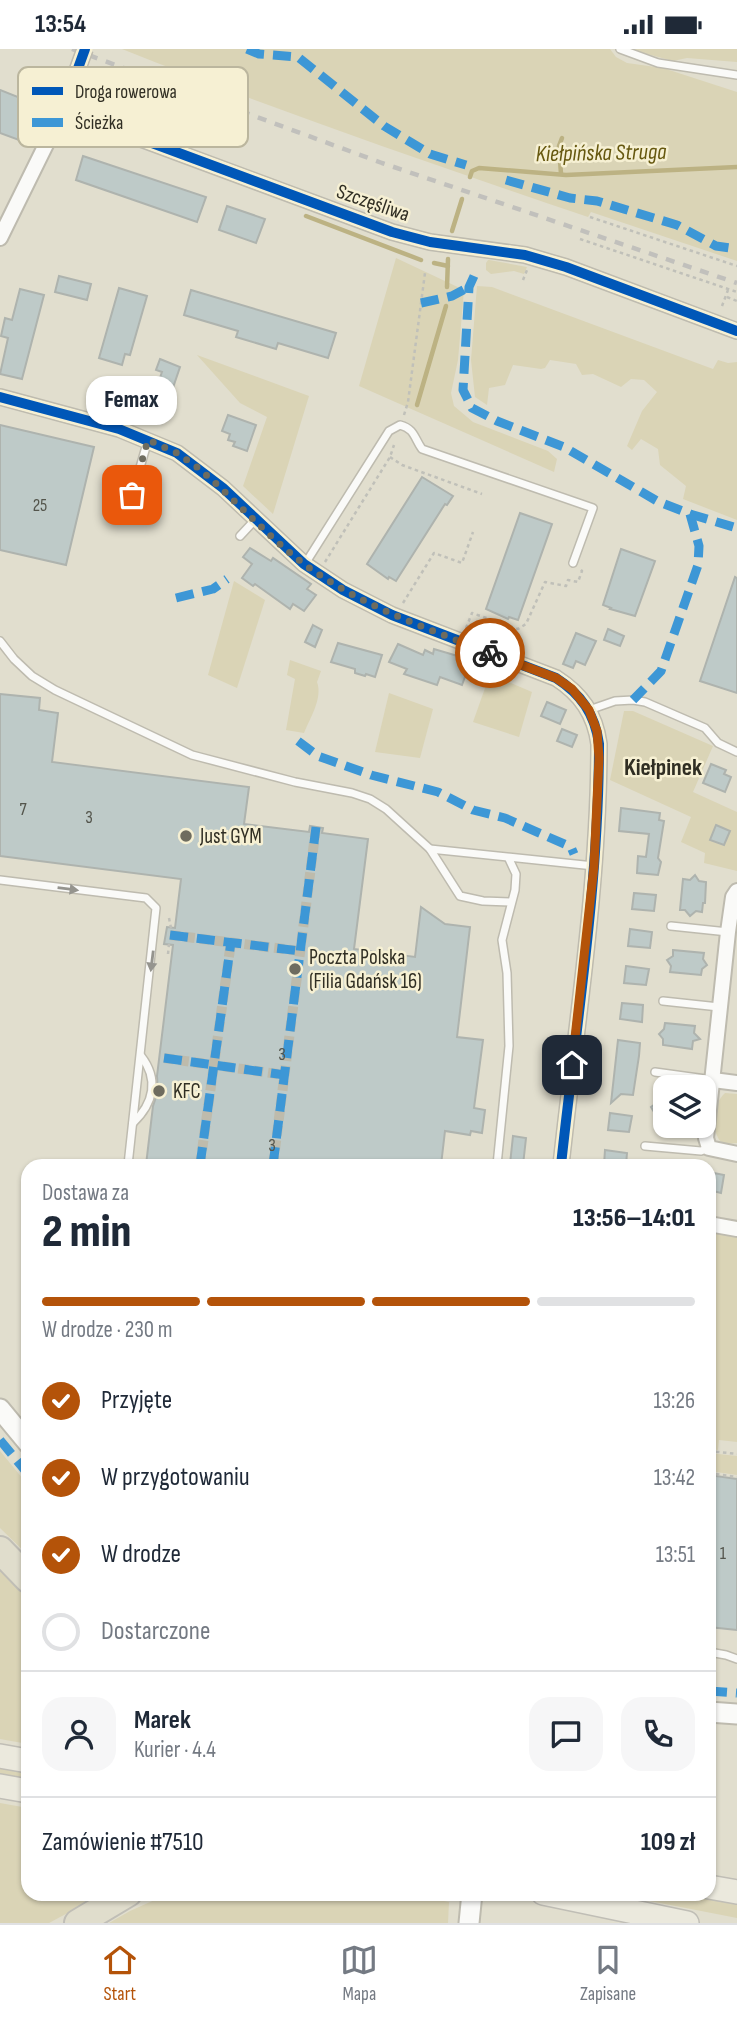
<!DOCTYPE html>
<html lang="pl">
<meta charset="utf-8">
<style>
body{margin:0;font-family:"Sofia Sans Condensed",sans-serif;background:#f6f6f7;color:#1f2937;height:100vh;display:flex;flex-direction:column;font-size:26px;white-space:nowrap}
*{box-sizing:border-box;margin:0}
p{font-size:23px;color:#747a83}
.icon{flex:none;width:38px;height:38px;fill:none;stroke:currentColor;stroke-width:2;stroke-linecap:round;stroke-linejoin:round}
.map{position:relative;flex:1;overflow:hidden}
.panel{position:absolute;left:21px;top:1110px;width:695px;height:742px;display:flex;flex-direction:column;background:#fff;border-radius:21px;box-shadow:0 2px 5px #0004}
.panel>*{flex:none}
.buttons{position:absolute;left:653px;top:1026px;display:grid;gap:14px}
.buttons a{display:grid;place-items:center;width:63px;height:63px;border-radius:14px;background:#fff;box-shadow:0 2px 5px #0004;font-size:35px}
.pin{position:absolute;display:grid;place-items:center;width:60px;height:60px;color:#fff;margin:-30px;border-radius:14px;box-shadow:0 4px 10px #0006}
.courier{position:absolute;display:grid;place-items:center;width:70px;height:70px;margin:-35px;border:5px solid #b45309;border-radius:50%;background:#fff;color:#222;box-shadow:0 2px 9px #0007}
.bubble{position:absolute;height:49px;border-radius:21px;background:#fff;box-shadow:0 2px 5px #0004;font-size:23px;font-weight:800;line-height:49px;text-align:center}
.headline em{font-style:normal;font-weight:800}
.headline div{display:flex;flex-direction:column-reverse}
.headline{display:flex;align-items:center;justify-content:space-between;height:119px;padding:0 21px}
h1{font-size:46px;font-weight:800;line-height:52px}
.bar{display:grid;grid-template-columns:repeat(4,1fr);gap:10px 7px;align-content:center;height:84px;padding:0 21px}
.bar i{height:9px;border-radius:5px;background:#e0e1e3}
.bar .current{background:#b45309}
.bar p{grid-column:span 4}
.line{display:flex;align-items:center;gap:18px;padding:0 21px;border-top:2px solid #e0e1e3}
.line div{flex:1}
.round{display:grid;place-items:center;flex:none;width:74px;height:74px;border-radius:21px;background:#f6f6f7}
ol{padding:0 21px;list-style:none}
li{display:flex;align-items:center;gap:21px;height:77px}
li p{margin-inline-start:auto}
li .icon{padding:7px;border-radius:50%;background:#b45309;color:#fff;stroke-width:4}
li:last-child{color:#747a83}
li i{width:38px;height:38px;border:4px solid #e0e1e3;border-radius:50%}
.status{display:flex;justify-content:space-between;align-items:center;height:49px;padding:0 35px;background:#fff;direction:ltr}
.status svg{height:19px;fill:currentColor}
.tab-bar{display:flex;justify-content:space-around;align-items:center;height:98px;border-top:2px solid #e0e1e3;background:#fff;font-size:19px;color:#747a83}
.tab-bar a{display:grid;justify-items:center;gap:4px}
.tab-bar .current{color:#b45309}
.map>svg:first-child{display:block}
.green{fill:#dad4b6}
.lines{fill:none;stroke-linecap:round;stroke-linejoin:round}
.stream{stroke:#bcb283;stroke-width:4.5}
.building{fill:#becac8;stroke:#aeb3ae;stroke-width:2}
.pedestrian-tunnel{stroke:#bebbac;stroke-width:10;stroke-dasharray:10 5;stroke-linecap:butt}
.service-casing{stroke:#bebbaf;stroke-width:10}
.minor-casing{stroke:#bebbaf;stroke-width:18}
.tertiary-casing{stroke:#bebbaf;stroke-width:23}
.primary-casing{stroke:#c0beb6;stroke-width:26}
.motorway-casing{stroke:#c0beb6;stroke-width:30}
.path{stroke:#c0c0b9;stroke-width:2.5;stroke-dasharray:3.5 3.5;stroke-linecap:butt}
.service{stroke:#fafaf8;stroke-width:7}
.minor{stroke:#fafaf8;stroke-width:14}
.tertiary{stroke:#fafaf8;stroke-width:19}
.primary{stroke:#ebe9dd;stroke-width:23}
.motorway{stroke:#e0ddcc;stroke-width:26}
.rail{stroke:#c1c0bc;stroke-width:4.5;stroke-dasharray:9 9;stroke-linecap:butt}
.minor-bridge-casing{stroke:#bebbaf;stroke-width:18;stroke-linecap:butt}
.minor-bridge{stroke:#fafaf8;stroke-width:14}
.quiet{stroke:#3d97d6;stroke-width:9;stroke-dasharray:18 9;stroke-linecap:butt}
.cycleway-casing{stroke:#f6f0d3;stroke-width:15}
.cycleway{stroke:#0057b8;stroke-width:10}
.oneway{fill:#95948e}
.done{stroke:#6e6c5f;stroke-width:7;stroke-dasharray:0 12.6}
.route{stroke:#b45309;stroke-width:9}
.poi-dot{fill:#6e6c5f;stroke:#f6f0d3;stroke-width:2.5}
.labels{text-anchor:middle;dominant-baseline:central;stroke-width:5;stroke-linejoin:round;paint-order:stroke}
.number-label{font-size:18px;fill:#54554c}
.street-label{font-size:21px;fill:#302e23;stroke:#f6f0d3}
.poi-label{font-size:21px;fill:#302e23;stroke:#f6f0d3;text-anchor:start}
.water-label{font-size:23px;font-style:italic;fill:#66580f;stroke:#f6f0d3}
.quarter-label{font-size:24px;font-weight:bold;fill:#302e23;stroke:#f6f0d3}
.key{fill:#f6f0d3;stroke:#bbb69e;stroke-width:2}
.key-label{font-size:19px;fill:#302e23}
</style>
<div class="status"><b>13:54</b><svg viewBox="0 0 49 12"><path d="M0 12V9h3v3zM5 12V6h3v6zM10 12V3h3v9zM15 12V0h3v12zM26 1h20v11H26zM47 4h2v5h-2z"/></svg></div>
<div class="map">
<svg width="737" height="1874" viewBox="0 0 737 1874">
<rect width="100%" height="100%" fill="#e1dece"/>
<g class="green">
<path d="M122,0H610L616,8L627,14L663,19L737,43V212L591,163L588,168C432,115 275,61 122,0Z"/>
<path d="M629,0H737V13L687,9L673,12Z"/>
<path d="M396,209L464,241L458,311L451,344L454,357L473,373L548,402L557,410L554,423L359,337Z"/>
<path d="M488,211H489L527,218L524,225L514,222L491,225L486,221V214Z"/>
<path d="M477,237L492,238L713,320L718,311L728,314L737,313V471L683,450L686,437L660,416L658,400L641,390L632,401L627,397L642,362L657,343L644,331L631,330L621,338L593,325L582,326L576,315L550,311L545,319L541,320L513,316L505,336L489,339L487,356L475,348L471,311Z"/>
<path d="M197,306L309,347L273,465L243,437L267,368L240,354Z"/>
<path d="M234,532L265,551L237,639L208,626Z"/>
<path d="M290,611L321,622L317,633C323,649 310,669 304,684L286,681L295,630L287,626Z"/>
<path d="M490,625L532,643L519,688L473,673Z"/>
<path d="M389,644L433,660L420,709L375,703Z"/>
<path d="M624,662H633L713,697L693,743L737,763V822L704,814L705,804L681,793L691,768L610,731Z"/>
<path d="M725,1044L737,1045V1094L725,1095L720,1092C710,1078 713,1055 725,1044Z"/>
<path d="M709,1182L737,1187V1393L719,1391L718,1401L709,1400Z"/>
<path d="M0,1402L28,1436V1506L0,1479Z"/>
<path d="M709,1404L737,1407V1426L709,1422Z"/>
<path d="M0,1517L28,1548V1695L0,1690Z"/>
<path d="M0,1718L28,1723V1731L0,1726Z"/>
<path d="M0,1754L28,1759V1844L103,1845L49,1874H0Z"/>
<path d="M403,1844L449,1853L448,1874H109L130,1862L168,1845Z"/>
<path d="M614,1845L700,1844L737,1852V1869Z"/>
</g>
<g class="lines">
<g class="stream">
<path d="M561,125L559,97L562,89"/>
<path d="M470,128L472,122L479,119L566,126L737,118"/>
<path d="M306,167L421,211"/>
<path d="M452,182L462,150"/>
<path d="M434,214L448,217"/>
<path d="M447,238L448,210"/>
<path d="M417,356L446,257"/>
</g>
</g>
<g class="building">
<path d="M0,41L33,54L19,91L0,84Z"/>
<path d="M83,107L206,148L197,173L76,131Z"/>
<path d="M227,157L265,170L256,194L219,181Z"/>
<path d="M59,227L91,235L87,251L55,243Z"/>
<path d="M119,239L147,247L130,306L125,305L122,316L99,309Z"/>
<path d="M20,240L44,246L22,330L0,325L8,289L1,287L5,269L12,271Z"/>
<path d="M191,241L336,284L328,309L278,294L276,300L236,288L238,282L184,266Z"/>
<path d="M160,310L180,318L164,365L149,360L162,323L156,321Z"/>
<path d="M228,366L256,376L247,402L233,397L235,393L228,391L230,385L222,382Z"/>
<path d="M0,376L94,398L66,516L0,501Z"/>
<path d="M422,428L453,447L447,456L445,455L396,532L389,528L388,530L367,515Z"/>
<path d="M520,464L552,475L518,571L509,568L508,570L486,560Z"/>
<path d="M250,499L271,512L273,509L311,535L307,540L316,546L304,562L293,555L290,560L255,535L253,537L242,529L252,515L243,508Z"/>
<path d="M621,500L655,512L635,567L610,560L611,559L603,556Z"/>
<path d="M735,528L737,529V644L700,632Z"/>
<path d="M313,576L322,581L315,598L305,593Z"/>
<path d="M608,580L624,587L620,597L604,591Z"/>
<path d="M576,584L596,592L585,616L576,612L573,619L563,615Z"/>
<path d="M338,594L382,606L375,628L366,625L365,627L355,624V620L331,613Z"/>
<path d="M398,595L423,606L425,601L433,605L434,600L471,611L462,636L440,628L437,636L404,625L407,620L389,613Z"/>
<path d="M0,645L40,649L39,661L58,664L52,713L249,738L244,775L309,783L310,777L323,779L322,784L368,790L354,900L415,908L421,858L445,875L470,878L457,988L483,991L474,1059L485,1061L482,1084L471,1082L470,1086L445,1082L441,1116H146L153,1057L158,1042L157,1027L173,896L164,895L167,878L175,879L181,830L0,807Z"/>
<path d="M547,653L566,661L560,675L541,667Z"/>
<path d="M562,680L577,686L572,698L557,692Z"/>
<path d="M711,715L726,721L724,725L731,728L725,743L703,734Z"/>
<path d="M621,759L660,764L659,771L664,772L658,809L661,813L658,826L637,824L638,807L646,808L649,785L619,782Z"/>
<path d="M716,776L730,782L724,796L710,791Z"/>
<path d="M695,826L699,832L706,833L705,854H703L702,863L696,862L690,867L685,861H680L683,830L690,831Z"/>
<path d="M634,844L656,846L654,862L632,860Z"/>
<path d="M630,880L652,883L650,899L628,897Z"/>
<path d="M673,901L704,904L703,910L707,916L702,920L701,926L670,923L671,917L667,911L673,907Z"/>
<path d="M626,917L649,920L646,936L624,934Z"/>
<path d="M622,954L643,956L642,973L620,970Z"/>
<path d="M665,974L695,977L694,984L700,990L693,992L692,1000L663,996V990L659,985L664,980Z"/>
<path d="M618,991L640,994L639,1007L633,1046L621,1045L611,1054Z"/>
<path d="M665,1048V1071L654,1070V1063L651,1058Z"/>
<path d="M610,1064L632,1067L629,1083L608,1081Z"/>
<path d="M513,1087L526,1089L523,1116L510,1115Z"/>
<path d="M605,1101L627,1104L626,1116H604Z"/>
<path d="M709,1123L724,1126L721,1144L709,1141Z"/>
<path d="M709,1426L737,1430V1581L709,1578Z"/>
</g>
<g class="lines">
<g class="pedestrian-tunnel">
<path d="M170,886L300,902"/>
<path d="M164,1009L285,1026"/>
<path d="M200,1116L231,893"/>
<path d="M273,1116L316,778"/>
</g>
<defs>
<g id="service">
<path d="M620,0L658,14L737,26"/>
<path d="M132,446L148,391"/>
<path d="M240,487L255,471"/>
<path d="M305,515L389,382L400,376C415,380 414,389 422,400L593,459L573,514"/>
<path d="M0,592L14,610L32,627L55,641L192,706L295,733L352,744L370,750L386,760L430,800L594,817"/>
<path d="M589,661L615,652L633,651L645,653L705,679L718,694L737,703"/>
<path d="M430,800L460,847L483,852L510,853"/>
<path d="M0,831L146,849L156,859L128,1116"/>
<path d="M671,877L728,883"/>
<path d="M663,952L719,958"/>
<path d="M655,1023L713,1031"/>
<path d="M133,1074C154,1054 159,1030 141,1007"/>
<path d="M645,1097L701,1102L709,1099"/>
<path d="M497,1116L509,997L507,924L502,891L515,841L516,825L509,810"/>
<path d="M709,1603L726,1606L737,1610"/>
</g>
<g id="minor">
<path d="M63,61L392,183L430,193L525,206L566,218L737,282"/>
<path d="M0,189L63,61L77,22"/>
<path d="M0,348L119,380L177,404L223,439L304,515L343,541L392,566L556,629C581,645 595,665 599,695C599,836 576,977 561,1116"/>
<path d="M737,842L733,848L728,883L706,1089L709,1099L737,1105"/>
<path d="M713,1031L737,1034"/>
<path d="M709,1175L737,1180"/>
</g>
<g id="tertiary">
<path d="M0,1360L28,1394"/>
<path d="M709,1663L737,1665"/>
<path d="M469,1874L472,1844"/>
</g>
<g id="primary">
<path d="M0,1707L28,1712"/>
<path d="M0,1737L28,1742"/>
<path d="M709,1838L737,1843"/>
<path d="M543,1844L687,1874"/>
</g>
<g id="motorway">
<path d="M0,1501L28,1530"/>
<path d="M78,1874L128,1844"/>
</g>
</defs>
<use href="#service" class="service-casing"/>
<use href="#minor" class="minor-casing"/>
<use href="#tertiary" class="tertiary-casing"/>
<use href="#primary" class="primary-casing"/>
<use href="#motorway" class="motorway-casing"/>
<g class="path">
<path d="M590,168L737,217"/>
<path d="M580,190L737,243"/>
<path d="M523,231L527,221"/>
<path d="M727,248L737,252"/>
<path d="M722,257L728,241"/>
<path d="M404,366L408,353L425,224"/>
<path d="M390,408L402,416L482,445"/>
<path d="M325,513L390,408L394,396"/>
<path d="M403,554L434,504L462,514L473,483"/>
<path d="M466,579L472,564L518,580L526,575L545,533L566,537L568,531L578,533L582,522L580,520"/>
<path d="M169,869L171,879"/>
<path d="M168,905L169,895"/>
<path d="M709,1402L737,1405"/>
<path d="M709,1424L737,1428"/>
</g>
<use href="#service" class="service"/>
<use href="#minor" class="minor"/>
<use href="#tertiary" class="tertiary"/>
<use href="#primary" class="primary"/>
<use href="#motorway" class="motorway"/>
<path class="rail" d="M72,0L382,114L737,234"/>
<defs>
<path id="minor-bridge" d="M77,22L85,0"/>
</defs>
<use href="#minor-bridge" class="minor-bridge-casing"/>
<use href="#minor-bridge" class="minor-bridge"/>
<g class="quiet">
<path d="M247,0L259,5L298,8L384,77L430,105L466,116"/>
<path d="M506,131L570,149L597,152L677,176L716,197L737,200"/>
<path d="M474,227L469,238L463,341L472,359L497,372L564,398L657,452L690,465L699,497L698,516L661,622L633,651"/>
<path d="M421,254L452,247L469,238"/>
<path d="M690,465L737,479"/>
<path d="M176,549L213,540L227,530"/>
<path d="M298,692L318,707L371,726L438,743L473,761L505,769L571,798L574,805"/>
<path d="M170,886L300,902"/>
<path d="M164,1009L285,1026"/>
<path d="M200,1116L231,893"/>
<path d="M273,1116L316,778"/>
<path d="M0,1391L28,1425"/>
<path d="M709,1642L737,1644"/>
</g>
<defs>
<g id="cycleway">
<path d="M85,0L63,61L392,183L430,193L525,206L566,218L737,282"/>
<path d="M0,348L119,380L177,404L223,439L304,515L343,541L392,566L556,629C581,645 595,665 599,695C599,836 576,977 561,1116"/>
</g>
</defs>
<use href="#cycleway" class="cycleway-casing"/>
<use href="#cycleway" class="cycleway"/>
</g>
<defs><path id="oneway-solid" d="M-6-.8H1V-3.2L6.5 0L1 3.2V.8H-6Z" transform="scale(1.75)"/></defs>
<g class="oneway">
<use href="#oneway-solid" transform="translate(68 840) rotate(7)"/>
<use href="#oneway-solid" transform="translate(152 912) rotate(97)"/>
</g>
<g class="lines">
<path class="done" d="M132,446L148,391L177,404L197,418C234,449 266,486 304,515C359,556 426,579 490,604"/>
<path class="route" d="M490,604L556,629L572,640L589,661L597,682L599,709L594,817L572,1016"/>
</g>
<g class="poi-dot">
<circle cx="186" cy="787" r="7"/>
<circle cx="295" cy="920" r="7"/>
<circle cx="159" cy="1042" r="7"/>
</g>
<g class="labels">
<g class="number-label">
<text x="40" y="456">25</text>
<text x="23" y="760">7</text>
<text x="89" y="768">3</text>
<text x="282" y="1005">3</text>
<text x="272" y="1096">3</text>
<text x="723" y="1504">1</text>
</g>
<g class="street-label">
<text transform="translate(373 154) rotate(19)">Szczęśliwa</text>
</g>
<g class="poi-label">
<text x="200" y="787">Just GYM</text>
<text x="309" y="908">Poczta Polska<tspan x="309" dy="24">(Filia Gdańsk 16)</tspan></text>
<text x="173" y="1042">KFC</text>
</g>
<g class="water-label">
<text transform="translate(601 104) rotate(-1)">Kiełpińska Struga</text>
</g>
<g class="quarter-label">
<text x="663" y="718">Kiełpinek</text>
</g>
</g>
<rect x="18" y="18" width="230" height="80" rx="10" class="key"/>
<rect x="32" y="38" width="31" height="8" fill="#0057b8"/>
<rect x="32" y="69" width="31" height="9" fill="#3d97d6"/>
<g class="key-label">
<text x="75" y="49">Droga rowerowa</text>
<text x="75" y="80">Ścieżka</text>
</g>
</svg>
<div class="buttons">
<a><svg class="icon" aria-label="layers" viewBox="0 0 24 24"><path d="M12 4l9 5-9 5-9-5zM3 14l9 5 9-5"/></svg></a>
</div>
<div class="pin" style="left:132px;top:446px;background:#ea580c"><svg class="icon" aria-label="bag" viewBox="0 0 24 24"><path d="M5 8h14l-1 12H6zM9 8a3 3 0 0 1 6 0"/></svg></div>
<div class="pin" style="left:572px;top:1016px;background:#1f2937"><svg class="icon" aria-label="home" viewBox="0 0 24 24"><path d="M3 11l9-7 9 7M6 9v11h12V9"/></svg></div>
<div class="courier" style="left:490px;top:604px"><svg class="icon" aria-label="bike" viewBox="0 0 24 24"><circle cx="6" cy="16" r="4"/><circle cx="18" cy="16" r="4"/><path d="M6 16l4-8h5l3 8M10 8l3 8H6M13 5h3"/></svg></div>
<div class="bubble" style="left:86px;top:327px;width:91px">Femax</div>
<section class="panel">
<div class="headline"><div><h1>2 min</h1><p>Dostawa za</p></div><em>13:56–14:01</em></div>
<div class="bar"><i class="current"></i><i class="current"></i><i class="current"></i><i></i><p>W drodze · 230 m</p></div>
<ol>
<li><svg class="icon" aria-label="check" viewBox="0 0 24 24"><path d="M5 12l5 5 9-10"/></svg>Przyjęte<p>13:26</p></li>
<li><svg class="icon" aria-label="check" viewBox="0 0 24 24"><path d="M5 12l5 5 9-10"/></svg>W przygotowaniu<p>13:42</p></li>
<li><svg class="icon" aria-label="check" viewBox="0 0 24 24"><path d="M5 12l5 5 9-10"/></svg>W drodze<p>13:51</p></li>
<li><i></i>Dostarczone</li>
</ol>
<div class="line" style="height:126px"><a class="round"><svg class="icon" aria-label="person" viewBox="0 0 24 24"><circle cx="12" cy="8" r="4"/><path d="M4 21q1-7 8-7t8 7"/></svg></a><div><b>Marek</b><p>Kurier · 4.4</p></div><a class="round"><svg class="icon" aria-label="chat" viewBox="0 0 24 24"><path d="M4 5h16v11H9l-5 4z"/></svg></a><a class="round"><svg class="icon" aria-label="phone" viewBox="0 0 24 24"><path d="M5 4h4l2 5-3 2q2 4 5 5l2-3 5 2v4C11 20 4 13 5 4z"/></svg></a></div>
<div class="line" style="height:91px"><div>Zamówienie #7510</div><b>109 zł</b></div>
</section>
</div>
<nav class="tab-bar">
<a class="current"><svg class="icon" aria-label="home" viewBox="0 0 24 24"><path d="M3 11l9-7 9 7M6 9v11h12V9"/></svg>Start</a>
<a><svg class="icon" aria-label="map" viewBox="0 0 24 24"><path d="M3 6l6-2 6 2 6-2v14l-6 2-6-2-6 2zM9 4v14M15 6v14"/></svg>Mapa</a>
<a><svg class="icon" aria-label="saved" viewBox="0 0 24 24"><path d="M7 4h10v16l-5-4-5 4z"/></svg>Zapisane</a>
</nav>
